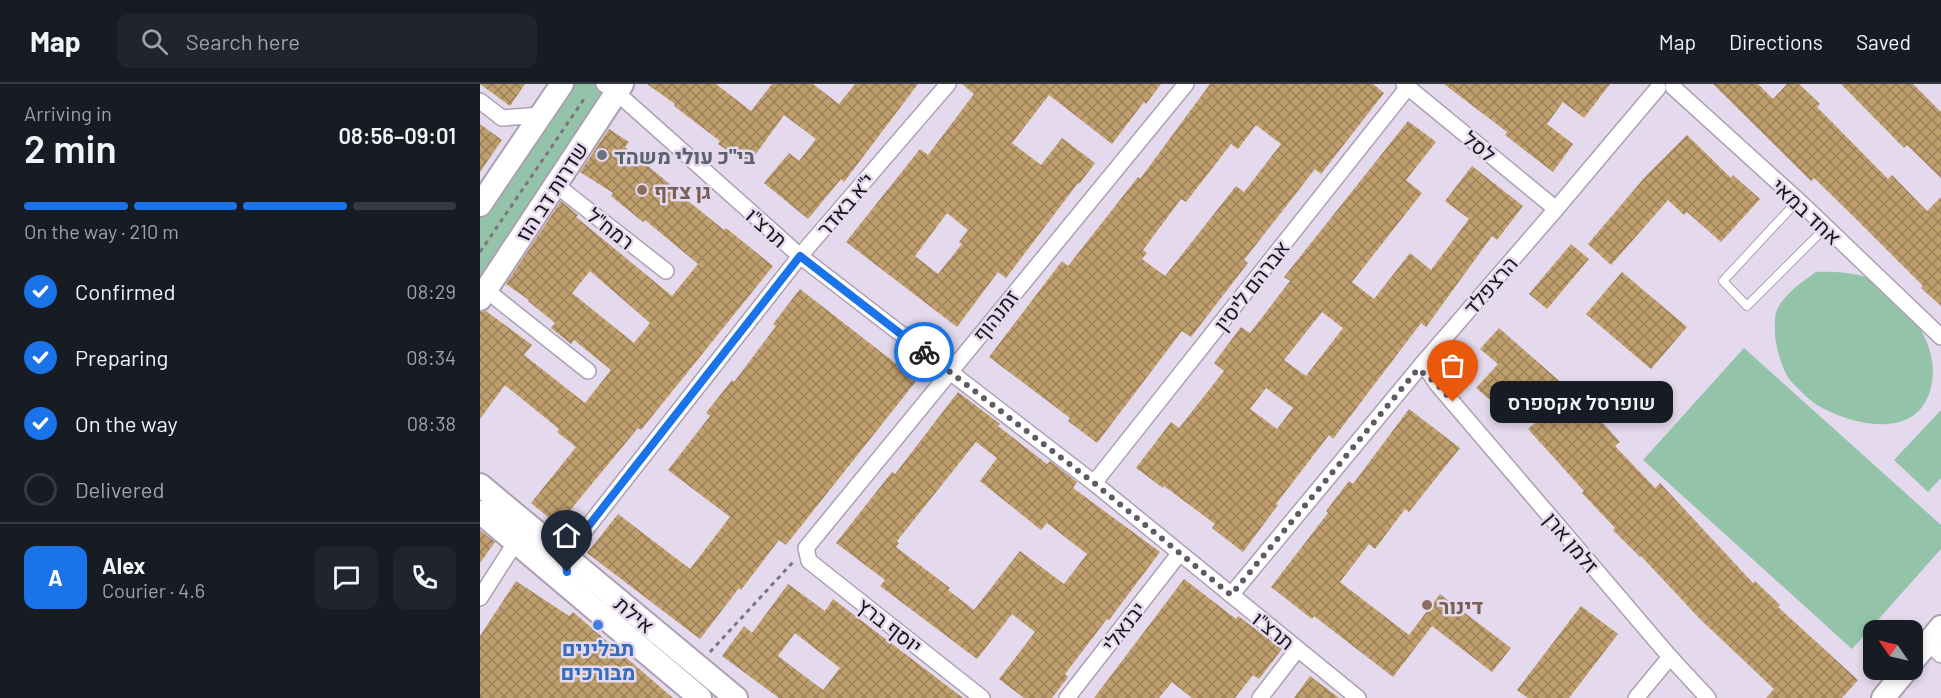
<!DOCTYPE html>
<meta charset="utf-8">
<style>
body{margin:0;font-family:Barlow,Heebo,sans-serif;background:#20242c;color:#f1f3f6;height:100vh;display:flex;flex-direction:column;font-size:22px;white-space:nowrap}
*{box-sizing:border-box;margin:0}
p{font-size:20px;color:#9ea1a6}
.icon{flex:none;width:33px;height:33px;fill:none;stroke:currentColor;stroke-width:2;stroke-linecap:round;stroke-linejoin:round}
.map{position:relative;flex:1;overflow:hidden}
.sheet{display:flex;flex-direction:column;background:#171b24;width:480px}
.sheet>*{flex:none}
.needle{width:39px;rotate:304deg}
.tools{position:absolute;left:1383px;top:536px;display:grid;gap:12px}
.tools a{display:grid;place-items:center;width:60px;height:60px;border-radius:12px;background:#171b24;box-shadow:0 3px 9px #0003;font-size:30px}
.pin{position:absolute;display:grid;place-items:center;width:51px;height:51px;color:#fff;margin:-62px -26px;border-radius:50% 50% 50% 0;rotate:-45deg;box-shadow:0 0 6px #0007}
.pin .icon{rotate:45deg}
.courier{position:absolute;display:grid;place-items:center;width:60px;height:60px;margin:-30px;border:4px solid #1a73e8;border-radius:50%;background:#fff;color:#222;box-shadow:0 2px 8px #0007}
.bubble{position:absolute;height:42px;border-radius:12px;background:#171b24;box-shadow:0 3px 9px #0003;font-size:20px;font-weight:600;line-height:42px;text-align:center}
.summary em{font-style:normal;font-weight:600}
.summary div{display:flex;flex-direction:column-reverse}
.summary{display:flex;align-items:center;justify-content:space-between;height:102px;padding:0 24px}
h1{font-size:39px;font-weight:600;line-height:45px}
.bar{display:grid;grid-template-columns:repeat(4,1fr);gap:9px 6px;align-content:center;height:72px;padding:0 24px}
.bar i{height:8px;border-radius:4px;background:#363941}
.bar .active{background:#1a73e8}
.bar p{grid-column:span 4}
.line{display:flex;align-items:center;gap:15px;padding:0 24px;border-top:2px solid #363941}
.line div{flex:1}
.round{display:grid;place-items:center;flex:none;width:63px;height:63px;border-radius:12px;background:#20242c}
ol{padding:0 24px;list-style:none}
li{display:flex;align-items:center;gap:18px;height:66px}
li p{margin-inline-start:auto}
li .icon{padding:6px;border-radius:50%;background:#1a73e8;color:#fff;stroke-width:4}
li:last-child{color:#9ea1a6}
li i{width:33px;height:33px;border:3px solid #363941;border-radius:50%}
header{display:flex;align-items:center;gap:36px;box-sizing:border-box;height:84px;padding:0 30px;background:#171b24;border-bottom:2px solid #363941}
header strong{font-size:28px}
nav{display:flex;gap:33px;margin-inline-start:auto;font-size:21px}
.search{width:420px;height:54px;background:#20242c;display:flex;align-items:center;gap:15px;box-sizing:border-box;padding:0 21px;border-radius:12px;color:#9ea1a6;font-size:22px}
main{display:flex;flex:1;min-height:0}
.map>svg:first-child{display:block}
.park{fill:#93c4a9}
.building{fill:url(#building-cross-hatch);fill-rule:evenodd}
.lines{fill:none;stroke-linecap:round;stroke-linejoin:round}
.lane-casing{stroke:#aba0b3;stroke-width:10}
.street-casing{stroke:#aba0b3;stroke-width:18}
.secondary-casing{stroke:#aba0b3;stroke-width:26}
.path{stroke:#7b7481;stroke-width:3;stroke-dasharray:4.5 4.5;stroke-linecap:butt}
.lane{stroke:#fff;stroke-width:8}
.street{stroke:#fff;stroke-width:15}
.secondary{stroke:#fff;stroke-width:22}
.done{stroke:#605a65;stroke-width:6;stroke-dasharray:0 10.8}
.route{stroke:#1a73e8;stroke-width:8}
.worship-dot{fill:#6b7280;stroke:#e5d9ed;stroke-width:2}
.education-dot{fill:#8d6e63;stroke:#e5d9ed;stroke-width:2}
.shop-dot{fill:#3f7fe0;stroke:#e5d9ed;stroke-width:2}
.labels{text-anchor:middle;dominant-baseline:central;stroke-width:5;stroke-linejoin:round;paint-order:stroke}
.street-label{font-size:21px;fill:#19151c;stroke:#e5d9ed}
.worship-label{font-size:21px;font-weight:bold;fill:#5b616d;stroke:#e5d9ed;text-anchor:start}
.education-label{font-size:21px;font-weight:bold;fill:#785e54;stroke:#e5d9ed;text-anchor:start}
.shop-label{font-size:21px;font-weight:bold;fill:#366cbe;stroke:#e5d9ed}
</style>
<header>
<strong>Map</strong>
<div class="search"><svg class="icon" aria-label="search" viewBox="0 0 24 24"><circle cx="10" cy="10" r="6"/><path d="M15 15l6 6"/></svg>Search here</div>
<nav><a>Map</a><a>Directions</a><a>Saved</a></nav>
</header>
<main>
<section class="sheet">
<div class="summary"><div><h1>2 min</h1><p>Arriving in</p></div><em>08:56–09:01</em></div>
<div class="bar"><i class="active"></i><i class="active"></i><i class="active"></i><i></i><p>On the way · 210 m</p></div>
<ol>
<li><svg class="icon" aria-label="check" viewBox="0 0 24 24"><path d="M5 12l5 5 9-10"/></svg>Confirmed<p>08:29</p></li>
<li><svg class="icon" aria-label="check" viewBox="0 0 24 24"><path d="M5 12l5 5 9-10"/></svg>Preparing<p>08:34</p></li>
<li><svg class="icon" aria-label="check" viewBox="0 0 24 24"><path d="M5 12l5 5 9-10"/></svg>On the way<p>08:38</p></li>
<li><i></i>Delivered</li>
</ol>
<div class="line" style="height:108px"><b class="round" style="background:#1a73e8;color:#fff">A</b><div><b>Alex</b><p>Courier · 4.6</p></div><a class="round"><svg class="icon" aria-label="chat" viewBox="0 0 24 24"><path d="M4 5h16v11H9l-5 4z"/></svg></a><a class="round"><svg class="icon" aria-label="phone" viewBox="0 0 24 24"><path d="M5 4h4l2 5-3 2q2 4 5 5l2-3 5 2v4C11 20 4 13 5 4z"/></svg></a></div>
</section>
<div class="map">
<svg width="1461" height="614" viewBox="0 0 1461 614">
<defs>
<pattern id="building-cross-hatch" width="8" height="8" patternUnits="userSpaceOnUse" patternTransform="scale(1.5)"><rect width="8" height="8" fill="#bf9f6d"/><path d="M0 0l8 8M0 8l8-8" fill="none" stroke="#9a8059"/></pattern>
</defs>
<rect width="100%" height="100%" fill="#e5d9ed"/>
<g class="park">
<path d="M82,0H142L0,215V121Z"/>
<path d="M1336,188C1360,187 1386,189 1406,203C1412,207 1417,215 1422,220C1443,244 1460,274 1450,307C1435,357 1371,341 1337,321C1328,315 1317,304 1310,296C1302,286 1295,261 1295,248C1295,242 1294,232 1297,226C1305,209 1321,199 1336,188Z"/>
<path d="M1264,264L1461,441V465L1372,565L1163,376Z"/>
<path d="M1461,326V394L1448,408L1414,376Z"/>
</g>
<g class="building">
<path d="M0,0H45L30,22Z"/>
<path d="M167,0H236L271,27L292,0H333L359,20L375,0H438L364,98L361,95L328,135L284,99L309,69L319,77L336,55L304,31L268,81L238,60L240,57L194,22L195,20Z"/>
<path d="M482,0H681L666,20L664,18L632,60L569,11L532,59L561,81L582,54L615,79L599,100L598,99L526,194L518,188L477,243L366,158L440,65L448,71L494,10ZM467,129L488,146L479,158L482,160L458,190L435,172Z"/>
<path d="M730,0H893L904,9L841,90L835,85L764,176L768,179L711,253L702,247L617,359L588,337L590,334L509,273L582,177L588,182L658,93L660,95ZM776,41L801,60L764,108L756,102L685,192L662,175L667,169L663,166L701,115L706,118L751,60L758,65Z"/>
<path d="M964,0H1130L1104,34L1083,18L1067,40L1093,60L1073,88L1025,51L1027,48Z"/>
<path d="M1233,0H1278L1293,15L1307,0H1319L1340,20L1337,23L1408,95L1412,91L1447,127L1461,113V222L1441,204L1443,202L1366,125L1334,94L1331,97Z"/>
<path d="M1361,0H1433L1461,28V94L1427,61L1424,64Z"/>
<path d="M928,37L956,58L926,96L942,109L872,198L894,215L930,169L951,186L989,135L965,117L992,82L1043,122L1017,156L1012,152L946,243L941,239L853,355L849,351L796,420L798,421L763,468L732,444L735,440L684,402L683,404L656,384L691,338L699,344L744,287L734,279L761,243L770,249L810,197L804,193ZM842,228L863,244L826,292L804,276ZM786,304L813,324L797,345L770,325Z"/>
<path d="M0,40L22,56L0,88Z"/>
<path d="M129,45L149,58L145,63L192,102L191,103L244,146L246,144L293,182L161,346L158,344L78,441L51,419L96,363L77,348L79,345L25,301L0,335V228L6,227L52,261L44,271L105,319L131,286L94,256L91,260L71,244L75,239L48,217L49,216L26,200L81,117L98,131L96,133L192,212L218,180L165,136L163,138L131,112L133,109L100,88ZM110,187L170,239L154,259L92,209Z"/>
<path d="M1207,51L1251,94L1253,91L1280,115L1241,158L1207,128L1204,131L1188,116L1131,181L1108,160L1165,93Z"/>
<path d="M1091,160L1109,175L1067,225L1049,210Z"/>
<path d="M1142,188L1207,243L1171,285L1106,230Z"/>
<path d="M320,205L437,296L306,461L299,456L261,506L259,504L220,555L107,469L138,430L210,485L250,433L188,386L230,332L226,329L252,296L254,298L296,242L293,240Z"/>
<path d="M1019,244L1091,307L1093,306L1140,358L1135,362L1175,404L1180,399L1273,499L1275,497L1300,521L1298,523L1378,596L1362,614H1286L1294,605L1220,535L1161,472L1160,473L1133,446L1135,444L1102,409L1104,407L1048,345L1068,328L1035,298L1016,321L996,304L1018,280L1000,265Z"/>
<path d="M478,308L520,340L518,342L567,380L570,377L597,398L593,404L680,468L629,536L627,535L585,590L588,593L572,614H544L519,595L555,548L532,530L497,575L400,502L405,496L356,459L412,388L415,390ZM496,358L517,374L500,397L561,446L567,439L607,470L584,500L540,467L494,526L468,506L470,504L416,463L419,459L417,457Z"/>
<path d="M929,325L980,364L929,428L925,425L895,465L889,460L860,498L929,551L960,510L1031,564L1012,588L952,542L913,593L834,532L832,535L791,503L848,429L846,427L869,397L873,400Z"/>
<path d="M0,446L15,458L0,479Z"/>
<path d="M704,495L756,535L758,532L802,565L779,595L773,591L755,614H712L692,598L679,614H614Z"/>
<path d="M36,497L89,532L93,528L193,614H0V552Z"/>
<path d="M308,500L345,527L353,515L483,614H299L242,572L264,542L272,549ZM315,549L360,584L343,606L298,572Z"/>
<path d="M1101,522L1138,550L1089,614H1048L1037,606Z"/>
<path d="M830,592L859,614H814Z"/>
</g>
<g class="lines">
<defs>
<path id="lane" d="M1315,115L1309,126L1243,197L1267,222L1338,151L1348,146"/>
<g id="street">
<path d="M124,0L136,8L320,172L614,399L878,614"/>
<path d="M924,0L1076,125"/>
<path d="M1193,3L1322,120L1461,253"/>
<path d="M0,17L22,34L60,31"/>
<path d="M76,101L186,187"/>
<path d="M6,206L108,287"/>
<path d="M943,279L957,300L1190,573L1228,614"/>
<path d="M614,399L928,3"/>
<path d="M86,479L85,472L320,172L468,0"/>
<path d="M751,511L943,279L1076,125L1178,4"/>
<path d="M0,514L35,459L33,449"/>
<path d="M1448,559L1461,571"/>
<path d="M502,614L329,477L326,464L706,0"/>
<path d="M587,614L699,470"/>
<path d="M780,614L817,566"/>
<path d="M1156,614L1190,573"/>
</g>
<g id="secondary">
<path d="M0,121L82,0"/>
<path d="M0,215L142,0"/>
<path d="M0,401L256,614"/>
<path d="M0,428L220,614"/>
<path d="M1432,578L1461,543"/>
<path d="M1403,614L1427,585"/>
</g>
</defs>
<use href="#lane" class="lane-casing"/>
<use href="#street" class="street-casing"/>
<use href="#secondary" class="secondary-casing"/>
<g class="path">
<path d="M0,168L104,15"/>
<path d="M230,568L313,478"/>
</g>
<use href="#lane" class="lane"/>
<use href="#street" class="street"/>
<use href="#secondary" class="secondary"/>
</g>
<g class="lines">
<path class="done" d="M444,268L614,399L751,511L938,285L957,300L973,318"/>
<path class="route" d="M87,488L85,472L320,172L444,268"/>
</g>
<circle class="worship-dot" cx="122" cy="71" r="6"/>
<g class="education-dot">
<circle cx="162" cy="106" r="6"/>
<circle cx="947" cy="521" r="6"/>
</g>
<circle class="shop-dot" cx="118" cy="541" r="6"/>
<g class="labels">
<g class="street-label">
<text transform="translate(1000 62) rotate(39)">לסל</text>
<text transform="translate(71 107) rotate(-57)">שדרות דב הוז</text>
<text transform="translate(365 120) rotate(-49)">י"א באדר</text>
<text transform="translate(1327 127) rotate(43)">אחד במאי</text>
<text transform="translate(287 143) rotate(42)">תרצ"ו</text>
<text transform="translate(131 144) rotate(38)">רמח"ל</text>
<text transform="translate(771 201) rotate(-52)">אברהם ליסין</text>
<text transform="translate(1010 201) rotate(-49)">הרצפלד</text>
<text transform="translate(515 231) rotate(-51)">זמנהוף</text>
<text transform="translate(1092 458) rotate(50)">זלמן ארן</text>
<text transform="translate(155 530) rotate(40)">אילת</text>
<text transform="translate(410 541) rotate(38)">יוסף ברץ</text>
<text transform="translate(643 542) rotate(-52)">יבנאלי</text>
<text transform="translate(794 546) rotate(39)">תרצ"ו</text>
</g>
<g class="worship-label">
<text x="134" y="71">בי"כ עולי משהד</text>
</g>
<g class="education-label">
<text x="174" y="106">גן צדף</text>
<text x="959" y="521">דינור</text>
</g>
<g class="shop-label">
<text x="118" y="563">תבלינים<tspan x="118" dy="24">מבורכים</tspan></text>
</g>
</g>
</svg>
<div class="tools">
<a><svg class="needle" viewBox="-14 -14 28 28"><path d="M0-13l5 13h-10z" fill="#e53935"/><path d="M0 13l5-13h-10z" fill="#9ea1a6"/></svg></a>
</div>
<div class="pin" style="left:973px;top:318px;background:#ea580c"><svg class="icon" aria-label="bag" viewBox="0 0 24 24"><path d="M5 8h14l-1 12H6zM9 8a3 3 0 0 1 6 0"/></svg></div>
<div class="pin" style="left:87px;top:488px;background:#1f2937"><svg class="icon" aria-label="home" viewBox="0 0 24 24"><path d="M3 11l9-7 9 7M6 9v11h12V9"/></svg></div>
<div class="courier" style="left:444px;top:268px"><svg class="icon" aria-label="bike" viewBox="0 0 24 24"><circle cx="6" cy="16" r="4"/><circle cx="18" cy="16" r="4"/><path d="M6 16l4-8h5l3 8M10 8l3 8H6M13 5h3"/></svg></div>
<div class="bubble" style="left:1010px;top:297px;width:183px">שופרסל אקספרס</div>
</div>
</main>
